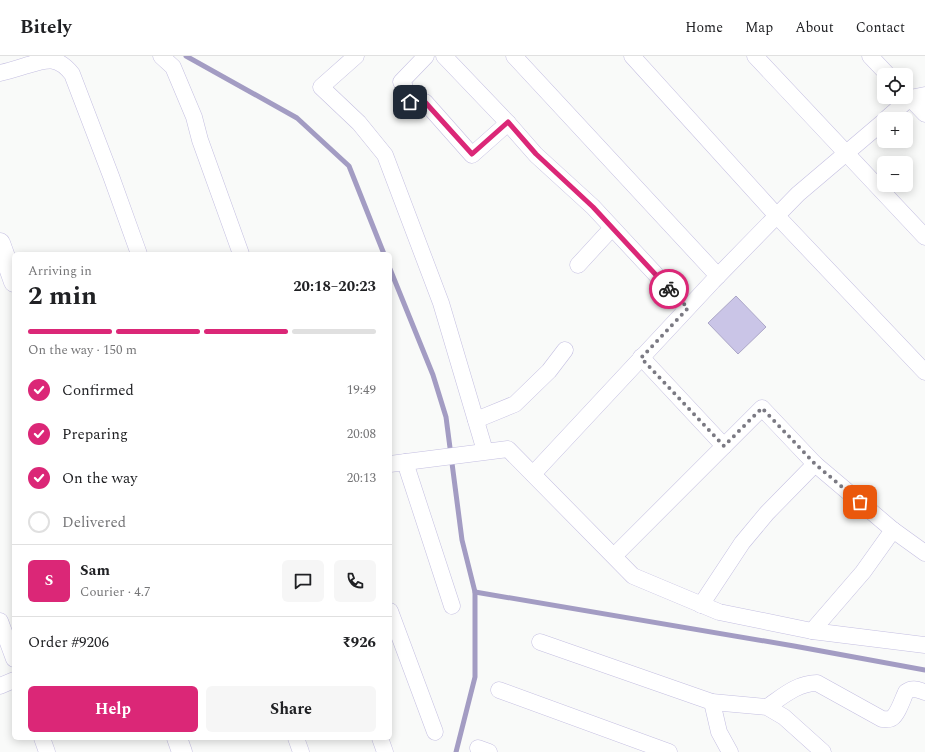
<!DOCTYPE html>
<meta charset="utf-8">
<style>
body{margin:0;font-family:Spectral,serif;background:#f6f6f6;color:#202124;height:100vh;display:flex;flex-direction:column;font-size:15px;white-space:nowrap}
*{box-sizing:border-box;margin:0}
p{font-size:13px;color:#757577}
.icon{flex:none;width:22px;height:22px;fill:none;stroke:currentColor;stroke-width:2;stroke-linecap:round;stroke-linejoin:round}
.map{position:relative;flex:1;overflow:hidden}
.panel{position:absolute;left:12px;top:196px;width:380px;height:488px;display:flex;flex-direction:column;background:#fff;border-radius:6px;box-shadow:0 2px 10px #0003}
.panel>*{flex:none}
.fabs{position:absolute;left:877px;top:12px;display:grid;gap:8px}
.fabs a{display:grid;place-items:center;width:36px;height:36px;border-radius:6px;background:#fff;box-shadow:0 2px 10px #0003;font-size:20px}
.pin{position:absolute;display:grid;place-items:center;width:34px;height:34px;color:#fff;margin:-17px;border-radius:8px;box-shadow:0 2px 6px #0006}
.courier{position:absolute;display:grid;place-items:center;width:40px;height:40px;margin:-20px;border:3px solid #db2777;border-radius:50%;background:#fff;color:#222;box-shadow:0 1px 5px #0007}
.summary em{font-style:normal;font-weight:700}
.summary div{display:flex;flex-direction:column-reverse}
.summary{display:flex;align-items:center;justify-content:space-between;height:68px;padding:0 16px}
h1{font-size:26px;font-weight:700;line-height:30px}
.bar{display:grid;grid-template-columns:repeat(4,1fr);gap:6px 4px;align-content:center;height:48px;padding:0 16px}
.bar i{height:5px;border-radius:3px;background:#e0e0e0}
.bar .active{background:#db2777}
.bar p{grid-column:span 4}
.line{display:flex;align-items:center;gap:10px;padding:0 16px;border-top:1px solid #e0e0e0}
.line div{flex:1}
.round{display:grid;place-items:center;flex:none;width:42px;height:42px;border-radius:6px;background:#f6f6f6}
ol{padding:0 16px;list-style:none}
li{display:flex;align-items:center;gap:12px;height:44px}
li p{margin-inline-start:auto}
li .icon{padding:4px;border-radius:50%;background:#db2777;color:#fff;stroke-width:4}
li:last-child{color:#757577}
li i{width:22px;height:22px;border:2px solid #e0e0e0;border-radius:50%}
.action{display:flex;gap:8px;margin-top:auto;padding:8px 16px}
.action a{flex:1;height:46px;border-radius:6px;background:#db2777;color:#fff;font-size:16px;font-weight:700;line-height:46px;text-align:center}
.action a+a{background:#f6f6f6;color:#202124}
header{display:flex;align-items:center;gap:24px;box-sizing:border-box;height:56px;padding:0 20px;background:#fff;border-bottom:1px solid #e0e0e0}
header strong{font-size:19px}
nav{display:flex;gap:22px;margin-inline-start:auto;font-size:14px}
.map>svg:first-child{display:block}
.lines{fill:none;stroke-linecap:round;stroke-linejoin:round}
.stream{stroke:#a39cc3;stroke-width:5}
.building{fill:#cac5e7;stroke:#aba6c7}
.minor-casing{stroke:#c4bfe1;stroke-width:17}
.tertiary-casing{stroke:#c4bfe1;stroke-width:21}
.minor{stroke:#fff;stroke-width:16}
.tertiary{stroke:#fff;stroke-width:20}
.done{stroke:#7b7a83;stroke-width:4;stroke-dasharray:0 7.2}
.route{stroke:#db2777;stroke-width:5}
</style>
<header>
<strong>Bitely</strong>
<nav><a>Home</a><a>Map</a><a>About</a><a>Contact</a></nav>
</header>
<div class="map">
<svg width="925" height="696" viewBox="0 0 925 696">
<rect width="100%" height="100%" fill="#f9faf9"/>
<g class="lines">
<g class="stream">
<path d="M186,0L297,62L349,110L384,198"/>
<path d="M390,213L433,319L446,361L462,484L475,536V621L456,696"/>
<path d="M475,536L794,590L925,614"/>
</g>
</g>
<path class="building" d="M736,240L766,271L738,298L708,267Z"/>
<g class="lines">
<defs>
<g id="minor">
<path d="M161,0L173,11L194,61L200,84L241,198"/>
<path d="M356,0L321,31L359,67L385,99L441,247L485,395"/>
<path d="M426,0L401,26L404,29L406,35L403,39L416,54L425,46L472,99L508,67"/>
<path d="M444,0L508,67L536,99L593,151L687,252"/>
<path d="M514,0L718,220"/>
<path d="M632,0L777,160L925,316"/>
<path d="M755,0L925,181"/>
<path d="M870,0L888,19"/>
<path d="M0,17C9,15 18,12 28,9C47,3 58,0 72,18L111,120L139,198"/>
<path d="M906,38L925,58"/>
<path d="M886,63L910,42L925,39"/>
<path d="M578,209L612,172"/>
<path d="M641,301L724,390"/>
<path d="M476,364L515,348L549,315L565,294"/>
<path d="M405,406L452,550"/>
<path d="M390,408L508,393L633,520L719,556L812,575L925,589"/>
<path d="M533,418L713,225L798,138L884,65"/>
<path d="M614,500L762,352L815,408L893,474L925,497"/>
<path d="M701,549L742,487L767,457L815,408"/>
<path d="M390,555L435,676"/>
<path d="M0,565L14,603"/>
<path d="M812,575L863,516L893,474"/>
<path d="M540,586L712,646L767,651L784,661L823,696"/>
<path d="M0,630L14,624"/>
<path d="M499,634L669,696"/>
<path d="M712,646L719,676L730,696"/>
<path d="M767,651C782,641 797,627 817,627L882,663C885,663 889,664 892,662C898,658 903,642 906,636C913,631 918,634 925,636"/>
<path d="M42,682L47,696"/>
<path d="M296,682L301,696"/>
<path d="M380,682L385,696"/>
<path d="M478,692L489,696"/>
</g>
<g id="tertiary">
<path d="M0,187L14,226"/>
<path d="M177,682L182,696"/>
</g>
</defs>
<use href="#minor" class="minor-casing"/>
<use href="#tertiary" class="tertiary-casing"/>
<use href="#minor" class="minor"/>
<use href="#tertiary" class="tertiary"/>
</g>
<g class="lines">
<path class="done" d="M669,233L688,252L641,302L724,390L762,352L815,408L860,446"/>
<path class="route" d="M410,46L416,54L425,46L472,98L508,66L536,98L593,151L669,233"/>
</g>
</svg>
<div class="fabs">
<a><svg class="icon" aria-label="locate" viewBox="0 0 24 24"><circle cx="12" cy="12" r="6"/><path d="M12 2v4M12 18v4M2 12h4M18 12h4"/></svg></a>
<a>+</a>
<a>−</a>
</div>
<div class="pin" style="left:860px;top:446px;background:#ea580c"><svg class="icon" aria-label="bag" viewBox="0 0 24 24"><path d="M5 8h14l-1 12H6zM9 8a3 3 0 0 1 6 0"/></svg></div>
<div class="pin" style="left:410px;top:46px;background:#1f2937"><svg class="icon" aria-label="home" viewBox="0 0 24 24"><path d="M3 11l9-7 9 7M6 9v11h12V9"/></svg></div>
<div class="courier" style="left:669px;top:233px"><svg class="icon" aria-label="bike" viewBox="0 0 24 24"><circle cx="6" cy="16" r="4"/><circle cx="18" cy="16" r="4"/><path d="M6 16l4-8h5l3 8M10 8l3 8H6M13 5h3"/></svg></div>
<section class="panel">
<div class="summary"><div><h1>2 min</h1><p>Arriving in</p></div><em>20:18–20:23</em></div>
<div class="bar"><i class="active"></i><i class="active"></i><i class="active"></i><i></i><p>On the way · 150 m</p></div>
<ol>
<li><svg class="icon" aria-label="check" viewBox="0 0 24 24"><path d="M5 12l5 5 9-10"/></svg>Confirmed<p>19:49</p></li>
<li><svg class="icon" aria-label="check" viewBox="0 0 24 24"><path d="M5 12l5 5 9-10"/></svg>Preparing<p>20:08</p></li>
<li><svg class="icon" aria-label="check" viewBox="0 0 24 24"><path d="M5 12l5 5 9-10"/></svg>On the way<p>20:13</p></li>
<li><i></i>Delivered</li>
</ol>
<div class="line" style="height:72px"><b class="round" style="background:#db2777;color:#fff">S</b><div><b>Sam</b><p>Courier · 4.7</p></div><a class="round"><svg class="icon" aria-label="chat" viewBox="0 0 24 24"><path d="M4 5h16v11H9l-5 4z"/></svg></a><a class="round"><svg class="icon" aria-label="phone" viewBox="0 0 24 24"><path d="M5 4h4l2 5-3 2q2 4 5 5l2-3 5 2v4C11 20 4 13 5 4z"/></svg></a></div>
<div class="line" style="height:52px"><div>Order #9206</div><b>₹926</b></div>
<div class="action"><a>Help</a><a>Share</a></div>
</section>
</div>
